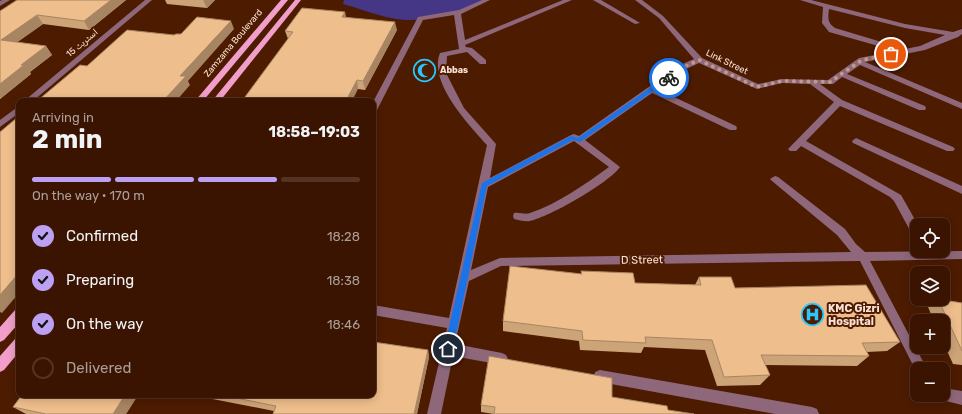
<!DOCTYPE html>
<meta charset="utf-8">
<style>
body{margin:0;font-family:Rubik,"Noto Naskh Arabic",sans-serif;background:#411d0a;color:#f1f3f6;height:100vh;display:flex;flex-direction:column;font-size:15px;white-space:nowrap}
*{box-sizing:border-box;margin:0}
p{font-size:13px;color:#ab9e99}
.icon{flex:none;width:22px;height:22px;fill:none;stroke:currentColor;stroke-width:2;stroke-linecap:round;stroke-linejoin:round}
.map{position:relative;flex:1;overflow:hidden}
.drawer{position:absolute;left:16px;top:98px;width:360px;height:300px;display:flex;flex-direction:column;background:#3a1400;border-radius:8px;box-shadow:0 2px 10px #0003,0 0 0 1px #543322}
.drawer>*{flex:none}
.fabs{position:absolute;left:910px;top:218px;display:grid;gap:8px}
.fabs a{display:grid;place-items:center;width:40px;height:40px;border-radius:8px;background:#3a1400;box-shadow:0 2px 10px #0003,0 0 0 1px #543322;font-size:20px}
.pin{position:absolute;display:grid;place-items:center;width:34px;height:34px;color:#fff;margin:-17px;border:2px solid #fff;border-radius:50%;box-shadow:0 1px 4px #0007}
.courier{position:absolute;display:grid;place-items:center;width:40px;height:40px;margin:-20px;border:3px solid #1a73e8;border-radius:50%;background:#fff;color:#222;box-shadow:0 1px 5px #0007}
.overview em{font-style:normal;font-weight:700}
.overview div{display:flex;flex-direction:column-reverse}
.overview{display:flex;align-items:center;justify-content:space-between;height:68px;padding:0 16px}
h1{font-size:26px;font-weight:700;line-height:30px}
.bar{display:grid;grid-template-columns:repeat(4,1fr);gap:6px 4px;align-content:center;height:48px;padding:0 16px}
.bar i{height:5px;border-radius:3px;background:#543322}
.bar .current{background:#bca0f2}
.bar p{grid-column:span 4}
ol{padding:0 16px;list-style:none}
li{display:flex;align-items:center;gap:12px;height:44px}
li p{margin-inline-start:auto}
li .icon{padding:4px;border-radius:50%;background:#bca0f2;color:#111;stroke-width:4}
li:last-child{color:#ab9e99}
li i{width:22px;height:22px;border:2px solid #543322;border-radius:50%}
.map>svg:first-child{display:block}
.green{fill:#453686}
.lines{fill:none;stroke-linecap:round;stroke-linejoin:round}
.minor{fill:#8e677b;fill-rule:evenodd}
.major{fill:#f19fca;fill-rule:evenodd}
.wall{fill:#cda378}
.shaded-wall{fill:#a78562}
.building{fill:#eebe8c;stroke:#a78562}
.route{fill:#1a73e8}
.done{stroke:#bf9c8a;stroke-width:4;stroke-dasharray:0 7.2}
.labels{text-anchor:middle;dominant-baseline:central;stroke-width:4;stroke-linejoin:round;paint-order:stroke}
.far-street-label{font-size:9px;fill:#fce2d5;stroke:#4d1b00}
.far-poi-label{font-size:9px;font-weight:bold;fill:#fce2d5;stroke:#4d1b00;text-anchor:start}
.street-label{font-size:11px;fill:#fce2d5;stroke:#4d1b00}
.poi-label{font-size:11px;font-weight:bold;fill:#fce2d5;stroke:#4d1b00;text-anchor:start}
</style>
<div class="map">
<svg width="962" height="414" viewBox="0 0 962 414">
<rect width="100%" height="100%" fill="#4d1b00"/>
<path class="green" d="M344,0H487C459,13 423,25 391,18C375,15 359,8 343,4Z"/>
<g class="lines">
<g class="minor">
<path d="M2,0H10L0,6V1Z"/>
<path d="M145,0H152L33,101H24Z"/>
<path d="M482,0H490L461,14L465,40L563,0H572L465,45L466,47L472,48L486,60V64H480L467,52L447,56L446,73L464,108L496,144L490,178L571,135L574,134L579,136L680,65L694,59L659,18L635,0H642L663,16L702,58L758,84L782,79L828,80L859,58L896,51L829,32L822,23L823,7L800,0H811L905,24L953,32L962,29V34L958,37L925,50L865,62L962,103V109L860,65L847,74L925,106L926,108L925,110H919L842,77L833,84H820L842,100L953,147L955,149L953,151H947L840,106L806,141L901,195L918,225L917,237L913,236L894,201L890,197L801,146L796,151H790L788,149L790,147L834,102L810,84L782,83L757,89L699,63L686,69L657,89L736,126L737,128L736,130H730L652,93L585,140L620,167C609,183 549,217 530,221C525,222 519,220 514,219L513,216L514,213C520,212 525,215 530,213C559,203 584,185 609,167L574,141L488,187L471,270L500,258L851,252L837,235L772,181L770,179L775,176L778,177L845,229L856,244L865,252L962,251V259L870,261L927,369H917V373L860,261L501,266L469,281L455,344L502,353L506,355L508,359L506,363L502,365L453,356L441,414H427L447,328L373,315V305L449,318L487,145C469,125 428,82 440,53L459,49L454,15L423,20L377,110L373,113V102L418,17L459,10ZM829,9L905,28L945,35L920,46L905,49L835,28C827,23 828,17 829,9Z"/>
<path d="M593,0H601L640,23L635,24Z"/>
<path d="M19,106V113L0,127V120Z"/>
<path d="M856,138L962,186V194L853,143L852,141Z"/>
<path d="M600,370L812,407L817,409L819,414H775L600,382L595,380L594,376L595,372Z"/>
<path d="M943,388L962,391V405L938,399L937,395H943Z"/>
</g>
<g class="major">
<path d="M281,0H288L203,101H195Z"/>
<path d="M295,0H301L220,101H212Z"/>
<path d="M19,309V323L4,340L0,342V327L15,310Z"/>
<path d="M19,337V352L4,370L0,372V356L15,339Z"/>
</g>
</g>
<g class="wall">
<path d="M126,0L89,30L43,24L17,42L46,46L52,55L30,72L31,74L0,99V11Z"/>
<path d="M165,0H215L207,8L167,4Z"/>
<path d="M346,17L397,30L365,90L358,89L288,39L285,31Z"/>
<path d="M581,271L635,283L695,285L699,277L735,288L900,342L887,351L867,352L869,356L857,366L765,365L770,375L760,385L717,386L705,350L644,347L641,353L580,350L579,341L503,331V321L581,274Z"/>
<path d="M938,299L962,303V365L953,364L943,342V321H934L928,307Z"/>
<path d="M373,342L428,350L429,357L417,414H273L274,411L192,395H373Z"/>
<path d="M612,378L494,414L481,412V405Z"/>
<path d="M22,395H138L126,414H26L13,407Z"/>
</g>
<g class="shaded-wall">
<path d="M111,0H126L89,30L84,21Z"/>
<path d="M203,0H215L207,8Z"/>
<path d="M345,12L347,21L342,17Z"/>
<path d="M37,15L43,24L8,49L1,40Z"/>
<path d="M231,21L234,29L188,81L190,85L176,101H163L180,76Z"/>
<path d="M395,22L397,30L365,90L363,81Z"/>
<path d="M46,46L52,55L30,72L31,74L0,99V84L21,65Z"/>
<path d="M357,80L358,89L352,101H346Z"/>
<path d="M19,273V293L2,313L0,312V295Z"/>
<path d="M428,350L429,357L417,414H414Z"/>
<path d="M125,395H138L126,414H113Z"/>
</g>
<g class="building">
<path d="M17,0H111L84,21L37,15L1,40L46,46L21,65H24L0,84V11Z"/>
<path d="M302,8L345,12L342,17L395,22L363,81L357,80L346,101H242L293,32L285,31Z"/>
<path d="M197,17L231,21L180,76H186L163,101H37L80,65L87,66L127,30L174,35L176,34H181Z"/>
<path d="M19,116V266L17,268L19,269V273L0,295V132Z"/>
<path d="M510,266L582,274L581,271L633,273L635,283L701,285L699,277H731L735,288L866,285L900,342L862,343L869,356L761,355L770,375L724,377L712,340L645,337L646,343L583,340L582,331L503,321Z"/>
<path d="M938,299L962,303V351Z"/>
<path d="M373,342L428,350L414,414H273L276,406L221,395H373Z"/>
<path d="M489,356L612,378V397L667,406L668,410L694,414H494L495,407L481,405Z"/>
<path d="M22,395H125L113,414H46L13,407Z"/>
</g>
<path class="route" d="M667,76L672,78L580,142L573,140L487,186L453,349L451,352H446L444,349L482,183L571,136L578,138Z"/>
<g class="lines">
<path class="done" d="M669,78L684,67L699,60L757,87L782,81L830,82L862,60L891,54"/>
</g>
<defs>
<symbol id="mosque-ring" viewBox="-11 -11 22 22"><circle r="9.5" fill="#4d1b00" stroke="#27c8ff" stroke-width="1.5"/><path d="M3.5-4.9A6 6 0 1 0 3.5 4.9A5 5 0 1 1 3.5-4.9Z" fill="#27c8ff"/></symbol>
<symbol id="hospital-ring" viewBox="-11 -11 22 22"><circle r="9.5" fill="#4d1b00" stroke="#27c8ff" stroke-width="1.5"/><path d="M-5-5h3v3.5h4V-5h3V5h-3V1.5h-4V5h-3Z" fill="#27c8ff"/></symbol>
</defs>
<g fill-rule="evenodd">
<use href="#mosque-ring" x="412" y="58" width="25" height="25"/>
<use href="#hospital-ring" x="800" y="302" width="25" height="25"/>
</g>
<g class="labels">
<g class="far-street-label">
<text transform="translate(82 43) rotate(-40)">اسٹریٹ 15</text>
<text transform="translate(233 43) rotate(-50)">Zamzama Boulevard</text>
<text transform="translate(727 62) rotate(26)">Link Street</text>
</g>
<g class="far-poi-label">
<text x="440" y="70">Abbas</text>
</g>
<g class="street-label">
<text transform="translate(642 260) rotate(-1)">D Street</text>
</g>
<g class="poi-label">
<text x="828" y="308">KMC Gizri<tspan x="828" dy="13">Hospital</tspan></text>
</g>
</g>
</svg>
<div class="fabs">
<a><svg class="icon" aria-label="locate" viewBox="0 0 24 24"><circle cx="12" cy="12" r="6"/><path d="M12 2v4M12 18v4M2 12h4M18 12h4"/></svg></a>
<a><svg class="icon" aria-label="layers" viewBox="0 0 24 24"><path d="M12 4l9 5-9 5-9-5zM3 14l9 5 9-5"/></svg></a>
<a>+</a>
<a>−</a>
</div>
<div class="pin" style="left:891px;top:54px;background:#ea580c"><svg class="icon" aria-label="bag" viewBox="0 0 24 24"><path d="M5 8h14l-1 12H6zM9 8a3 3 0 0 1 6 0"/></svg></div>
<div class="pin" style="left:448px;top:349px;background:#1f2937"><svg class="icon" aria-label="home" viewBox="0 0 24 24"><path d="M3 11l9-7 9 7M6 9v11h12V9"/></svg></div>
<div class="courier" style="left:669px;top:78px"><svg class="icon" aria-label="bike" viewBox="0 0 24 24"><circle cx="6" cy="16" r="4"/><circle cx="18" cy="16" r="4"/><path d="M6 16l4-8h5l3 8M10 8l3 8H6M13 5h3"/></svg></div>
<section class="drawer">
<div class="overview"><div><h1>2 min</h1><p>Arriving in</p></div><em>18:58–19:03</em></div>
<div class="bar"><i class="current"></i><i class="current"></i><i class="current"></i><i></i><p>On the way · 170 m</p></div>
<ol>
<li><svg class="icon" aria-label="check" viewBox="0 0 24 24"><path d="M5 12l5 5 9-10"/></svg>Confirmed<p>18:28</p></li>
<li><svg class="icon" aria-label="check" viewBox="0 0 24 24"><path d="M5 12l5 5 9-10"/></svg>Preparing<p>18:38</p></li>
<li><svg class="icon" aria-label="check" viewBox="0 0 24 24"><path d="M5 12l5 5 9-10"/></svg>On the way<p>18:46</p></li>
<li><i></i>Delivered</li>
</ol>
</section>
</div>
